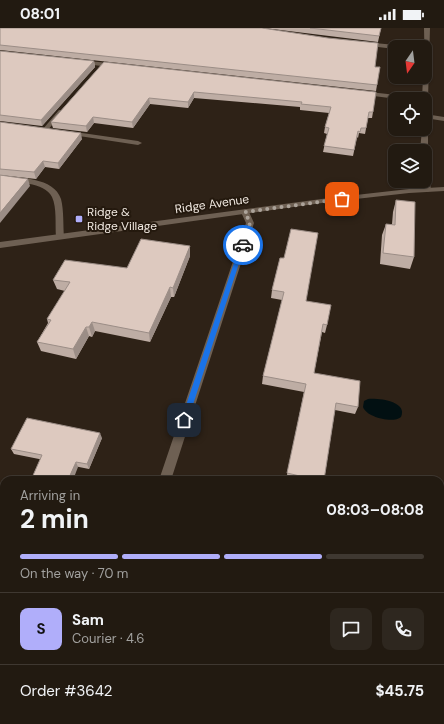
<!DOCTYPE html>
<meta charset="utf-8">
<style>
body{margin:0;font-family:"DM Sans",sans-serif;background:#2e271f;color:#f1f3f6;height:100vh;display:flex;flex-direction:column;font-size:15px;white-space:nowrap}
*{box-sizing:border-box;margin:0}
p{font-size:13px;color:#a2a19f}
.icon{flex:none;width:22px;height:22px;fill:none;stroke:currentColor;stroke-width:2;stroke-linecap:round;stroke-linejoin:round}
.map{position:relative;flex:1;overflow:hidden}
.details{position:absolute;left:0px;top:448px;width:444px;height:248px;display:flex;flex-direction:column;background:#221a11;border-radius:12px 12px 0 0;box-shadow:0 1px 3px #0004,0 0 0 1px #3f3831}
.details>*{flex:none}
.needle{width:26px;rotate:194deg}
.tools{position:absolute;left:388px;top:12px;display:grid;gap:8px}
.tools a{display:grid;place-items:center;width:44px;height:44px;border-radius:8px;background:#221a11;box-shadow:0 1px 3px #0004,0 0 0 1px #3f3831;font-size:20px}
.pin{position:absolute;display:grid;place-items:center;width:34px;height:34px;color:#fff;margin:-17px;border-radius:8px;box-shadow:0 2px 6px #0006}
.courier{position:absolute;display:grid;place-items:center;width:40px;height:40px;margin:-20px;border:3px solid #1a73e8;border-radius:50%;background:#fff;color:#222;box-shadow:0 1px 5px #0007}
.summary em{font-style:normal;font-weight:700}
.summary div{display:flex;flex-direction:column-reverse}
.summary{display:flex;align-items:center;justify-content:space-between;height:68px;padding:0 20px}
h1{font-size:26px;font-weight:700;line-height:30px}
.bar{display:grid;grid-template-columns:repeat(4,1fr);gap:6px 4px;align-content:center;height:48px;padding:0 20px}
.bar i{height:5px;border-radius:3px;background:#3f3831}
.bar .current{background:#b0aefa}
.bar p{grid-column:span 4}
.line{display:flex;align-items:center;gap:10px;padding:0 20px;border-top:1px solid #3f3831}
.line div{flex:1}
.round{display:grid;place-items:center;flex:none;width:42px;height:42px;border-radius:8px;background:#2e271f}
.status{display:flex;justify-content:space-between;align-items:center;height:28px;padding:0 20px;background:#221a11;direction:ltr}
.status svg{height:11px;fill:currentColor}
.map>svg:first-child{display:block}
.water{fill:#021012}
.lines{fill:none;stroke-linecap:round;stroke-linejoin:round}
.service{fill:#6e6053;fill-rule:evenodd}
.minor{fill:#6e6053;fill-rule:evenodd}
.tertiary{fill:#6e6053;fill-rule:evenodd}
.wall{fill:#beada4}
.shaded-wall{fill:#9b8d86}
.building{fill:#ddc9bf;stroke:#9b8d86}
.route{fill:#1a73e8}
.done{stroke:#aca39a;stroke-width:4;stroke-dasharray:0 7.2}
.poi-dot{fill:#b0aefa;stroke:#24190e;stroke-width:1.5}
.labels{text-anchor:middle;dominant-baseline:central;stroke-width:4;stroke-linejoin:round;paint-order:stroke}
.far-street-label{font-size:12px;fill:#f0e8e0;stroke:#24190e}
.far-poi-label{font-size:12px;fill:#f0e8e0;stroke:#24190e;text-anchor:start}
</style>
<div class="status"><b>08:01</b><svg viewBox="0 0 49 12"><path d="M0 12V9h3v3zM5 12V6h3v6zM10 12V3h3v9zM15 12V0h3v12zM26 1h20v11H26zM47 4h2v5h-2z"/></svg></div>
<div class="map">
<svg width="444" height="696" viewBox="0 0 444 696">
<rect width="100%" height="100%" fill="#2e2217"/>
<path class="water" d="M368,371C378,370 408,373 401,389C393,396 366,389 363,379L364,373Z"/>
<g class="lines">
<g class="service">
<path d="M80,32L117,36L120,38L117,40L78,35L77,34Z"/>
<path d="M360,63L415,69L418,71H397L358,66V64Z"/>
<path d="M59,82L64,83L47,103H43V101Z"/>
<path d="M425,86L444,89V93L425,90Z"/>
<path d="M68,103L138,113L142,115L138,117L66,106V104Z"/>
<path d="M0,148C19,150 54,149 61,171C64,183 63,197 64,209L63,211H57L56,209C55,196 57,180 52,169C45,154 14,154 0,152Z"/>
</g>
<g class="minor">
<path d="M424,0H430L428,71L425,73V71H422L423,49H425Z"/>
<path d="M363,14L396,17L399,19H395V21L361,17V15Z"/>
<path d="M425,99L428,101V123L425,125V123H420L422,101H425Z"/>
<path d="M425,143L429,145L431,162L427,164L423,162L422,153H425Z"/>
<path d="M245,181L249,184L254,195L171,452H159L246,195L241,184Z"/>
<path d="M79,692H95L94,696H78Z"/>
</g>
<path class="tertiary" d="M444,159V163L409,165L329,174L0,220V214L329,170L409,161Z"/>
</g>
<g class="wall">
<path d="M0,0L375,39L377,57L376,63L0,22Z"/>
<path d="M264,0H381L378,14Z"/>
<path d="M0,23L94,33L95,39L42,98L0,93Z"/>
<path d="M104,34L373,84L372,90H368L365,106L359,105L358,110L357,109L353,128L323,124L327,106L324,105L325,99L329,85L300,82V79L194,70L188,80L150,76L133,100L94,95L87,104L53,100L51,94Z"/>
<path d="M0,94L82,111L59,141L45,139L36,151L0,147Z"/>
<path d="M396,172L414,229L410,241L380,236L382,207L386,196H392L393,184Z"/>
<path d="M190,228L174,269H171L150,314L95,303L92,309L89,308L76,331L41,323L37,314L48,295L47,291L65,263L57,261L53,252L127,240Z"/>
<path d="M280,230L306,273L327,297L325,305L322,304L314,345L358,379L355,386L335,382L324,452H286L304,364L262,356L263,348L282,272L271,270L272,262Z"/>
<path d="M102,410L89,441L14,426L11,421Z"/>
</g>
<g class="shaded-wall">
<path d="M94,33L95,39L42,98L41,92Z"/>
<path d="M194,64V70L188,80V74Z"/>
<path d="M149,70L150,76L133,100L132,94Z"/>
<path d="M93,89L94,95L87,104L86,98Z"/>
<path d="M81,105L82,111L59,141L58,135Z"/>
<path d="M43,133L45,139L36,151L34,144Z"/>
<path d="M28,151L30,158L0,195V185Z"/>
<path d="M190,218V228L174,269L173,260Z"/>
<path d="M170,259L171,269L150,314L149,305Z"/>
<path d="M92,294L95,303L92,309L89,299Z"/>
<path d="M86,299L89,308L76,331L73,321Z"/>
<path d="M100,405L102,410L89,441L87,436Z"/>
<path d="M76,434L78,439L73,452H68Z"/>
<path d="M4,635V657L0,666V644Z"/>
</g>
<g class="building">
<path d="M0,0H262L328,10L378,15L375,39H380L377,57L0,17Z"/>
<path d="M310,0H381L379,8Z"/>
<path d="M0,23L94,33L41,92L0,87Z"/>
<path d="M104,34L376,64L373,84H369L366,100H361L360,104L358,103L354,122L324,118L329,100L325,99L331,79L301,76L302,74L194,64L188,74L149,70L132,94L93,89L86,98L51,94Z"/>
<path d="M0,94L81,105L58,135L43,133L34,144L0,141Z"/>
<path d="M0,147L28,151L0,185Z"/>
<path d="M396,172L415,174L414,229L383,225L386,196L395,197Z"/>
<path d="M291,201L318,205L306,273L331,277L327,297L323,296L314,345L360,353L358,379L336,375L324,452H317L287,445L306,356L263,348L284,264L272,262L280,230H284Z"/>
<path d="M141,211L190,218L173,260L170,259L149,305L92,294L89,299H86L73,321L37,314L51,292L47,291L70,254L53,252L65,232L127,240Z"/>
<path d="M27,390L100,405L87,436L76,434L68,452H31L42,427L11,421Z"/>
<path d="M0,614L4,615V635L0,644Z"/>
</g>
<path class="route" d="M243,215L245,217L188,392L184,395L181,392L240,217Z"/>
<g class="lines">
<path class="done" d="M243,217L250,195L245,184L342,171"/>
</g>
<rect class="poi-dot" x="75" y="187" width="8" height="8" rx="2"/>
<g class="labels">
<g class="far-street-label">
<text transform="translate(212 176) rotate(-8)">Ridge Avenue</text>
</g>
<g class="far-poi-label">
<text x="87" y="184">Ridge &amp;<tspan x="87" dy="14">Ridge Village</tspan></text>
</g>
</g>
</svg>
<div class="tools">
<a><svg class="needle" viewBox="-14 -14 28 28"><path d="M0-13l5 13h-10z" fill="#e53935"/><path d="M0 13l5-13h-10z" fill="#a2a19f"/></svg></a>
<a><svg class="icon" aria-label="locate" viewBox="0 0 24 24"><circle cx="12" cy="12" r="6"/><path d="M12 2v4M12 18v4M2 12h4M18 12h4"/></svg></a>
<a><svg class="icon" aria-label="layers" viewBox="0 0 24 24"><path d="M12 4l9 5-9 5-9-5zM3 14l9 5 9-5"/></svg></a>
</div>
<div class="pin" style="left:342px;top:171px;background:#ea580c"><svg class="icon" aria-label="bag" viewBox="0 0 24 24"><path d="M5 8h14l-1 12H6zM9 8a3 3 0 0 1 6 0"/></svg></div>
<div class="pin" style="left:184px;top:392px;background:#1f2937"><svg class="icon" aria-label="home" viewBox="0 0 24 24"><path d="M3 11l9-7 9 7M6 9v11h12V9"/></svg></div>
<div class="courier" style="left:243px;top:217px"><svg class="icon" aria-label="car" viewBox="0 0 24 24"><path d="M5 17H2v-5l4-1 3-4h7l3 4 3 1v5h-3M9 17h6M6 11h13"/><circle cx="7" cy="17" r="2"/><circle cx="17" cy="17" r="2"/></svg></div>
<section class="details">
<div class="summary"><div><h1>2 min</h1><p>Arriving in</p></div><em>08:03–08:08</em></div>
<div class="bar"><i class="current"></i><i class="current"></i><i class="current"></i><i></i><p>On the way · 70 m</p></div>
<div class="line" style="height:72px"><b class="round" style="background:#b0aefa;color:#111">S</b><div><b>Sam</b><p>Courier · 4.6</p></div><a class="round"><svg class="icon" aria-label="chat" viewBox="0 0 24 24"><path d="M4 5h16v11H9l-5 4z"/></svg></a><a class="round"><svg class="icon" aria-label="phone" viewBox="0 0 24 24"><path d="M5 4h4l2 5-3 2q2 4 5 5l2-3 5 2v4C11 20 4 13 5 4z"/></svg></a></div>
<div class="line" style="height:52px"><div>Order #3642</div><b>$45.75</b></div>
</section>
</div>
